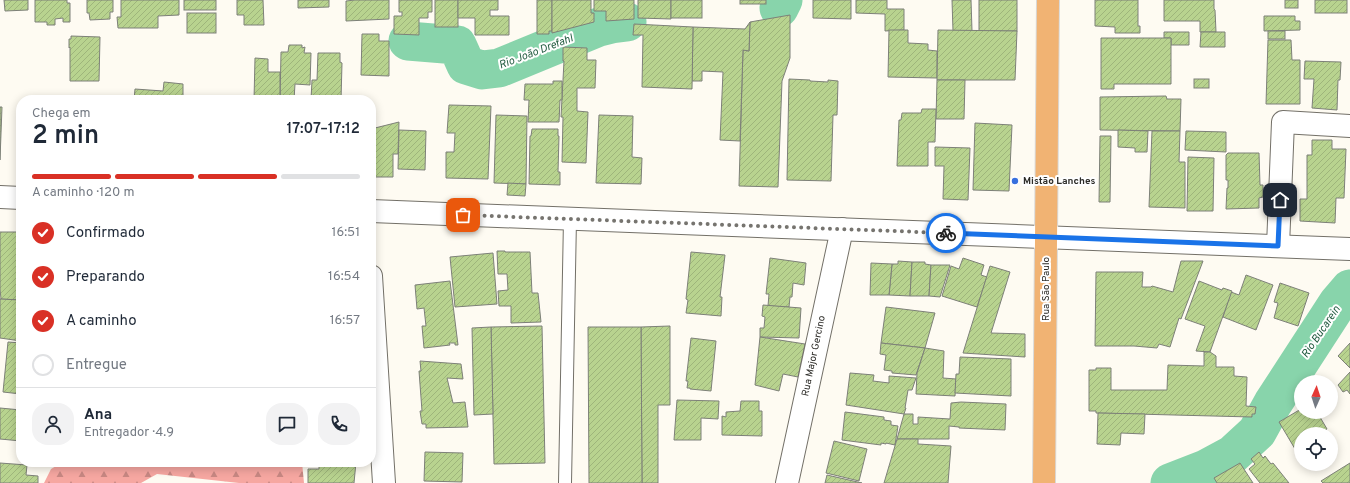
<!DOCTYPE html>
<html lang="pt">
<meta charset="utf-8">
<style>
body{margin:0;font-family:Overpass,sans-serif;background:#f2f2f3;color:#1f2937;height:100vh;display:flex;flex-direction:column;font-size:15px;white-space:nowrap}
*{box-sizing:border-box;margin:0}
p{font-size:13px;color:#747a83}
.icon{flex:none;width:22px;height:22px;fill:none;stroke:currentColor;stroke-width:2;stroke-linecap:round;stroke-linejoin:round}
.map{position:relative;flex:1;overflow:hidden}
.sheet{position:absolute;left:16px;top:95px;width:360px;height:372px;display:flex;flex-direction:column;background:#fff;border-radius:16px;box-shadow:0 2px 10px #0003}
.sheet>*{flex:none}
.needle{width:26px;rotate:3deg}
.controls{position:absolute;left:1294px;top:375px;display:grid;gap:8px}
.controls a{display:grid;place-items:center;width:44px;height:44px;border-radius:50%;background:#fff;box-shadow:0 2px 10px #0003;font-size:20px}
.pin{position:absolute;display:grid;place-items:center;width:34px;height:34px;color:#fff;margin:-17px;border-radius:8px;box-shadow:0 2px 6px #0006}
.courier{position:absolute;display:grid;place-items:center;width:40px;height:40px;margin:-20px;border:3px solid #1a73e8;border-radius:50%;background:#fff;color:#222;box-shadow:0 1px 5px #0007}
.overview em{font-style:normal;font-weight:600}
.overview div{display:flex;flex-direction:column-reverse}
.overview{display:flex;align-items:center;justify-content:space-between;height:68px;padding:0 16px}
h1{font-size:26px;font-weight:600;line-height:30px}
.bar{display:grid;grid-template-columns:repeat(4,1fr);gap:6px 4px;align-content:center;height:48px;padding:0 16px}
.bar i{height:5px;border-radius:3px;background:#e0e1e3}
.bar .on{background:#d93025}
.bar p{grid-column:span 4}
.line{display:flex;align-items:center;gap:10px;padding:0 16px;border-top:1px solid #e0e1e3}
.line div{flex:1}
.round{display:grid;place-items:center;flex:none;width:42px;height:42px;border-radius:16px;background:#f2f2f3}
ol{padding:0 16px;list-style:none}
li{display:flex;align-items:center;gap:12px;height:44px}
li p{margin-inline-start:auto}
li .icon{padding:4px;border-radius:50%;background:#d93025;color:#fff;stroke-width:4}
li:last-child{color:#747a83}
li i{width:22px;height:22px;border:2px solid #e0e1e3;border-radius:50%}
.map>svg:first-child{display:block}
.forest{fill:url(#forest-firs)}
.lines{fill:none;stroke-linecap:round;stroke-linejoin:round}
.river{stroke:#88d4ab;stroke-width:39}
.building{fill:url(#building-hatch);stroke:#7d8078}
.service-casing{stroke:#737068;stroke-width:14}
.minor-casing{stroke:#737068;stroke-width:24}
.primary-casing{stroke:#d9d9d8;stroke-width:24}
.service{stroke:#fff;stroke-width:12}
.minor{stroke:#fff;stroke-width:22}
.primary{stroke:#f1b373;stroke-width:22}
.done{stroke:#76746f;stroke-width:4;stroke-dasharray:0 7.2}
.route{stroke:#1a73e8;stroke-width:5}
.poi-dot{fill:#376fde;stroke:#fff;stroke-width:1.5}
.labels{text-anchor:middle;dominant-baseline:central;stroke-width:4;stroke-linejoin:round;paint-order:stroke}
.poi-label{font-size:10px;font-weight:bold;fill:#2d2c28;stroke:#fff;text-anchor:start}
.street-label{font-size:10px;fill:#2d2c28;stroke:#fff}
.water-label{font-size:11px;font-style:italic;fill:#225b40;stroke:#fff}
</style>
<div class="map">
<svg width="1350" height="483" viewBox="0 0 1350 483">
<defs>
<pattern id="forest-firs" width="22" height="20" patternUnits="userSpaceOnUse"><rect width="22" height="20" fill="#f6a7a1"/><path d="M5 1l3.5 6h-7zM16 11l3.5 6h-7z" fill="#c88883"/></pattern>
<pattern id="building-hatch" width="6" height="6" patternUnits="userSpaceOnUse"><rect width="6" height="6" fill="#b8d38f"/><path d="M-1 1l2-2M0 6l6-6M5 7l2-2" fill="none" stroke="#9eb57b"/></pattern>
</defs>
<rect width="100%" height="100%" fill="#fefbf2"/>
<path class="forest" d="M63,462H302L304,483H239L157,474L141,483H44L51,469Z"/>
<g class="lines">
<g class="river">
<path d="M779,8L783,0"/>
<path d="M408,41L457,45L466,65L482,70L499,68L599,27L611,24L627,22"/>
<path d="M1170,483L1206,469L1232,455L1257,432L1273,403L1338,303L1350,289"/>
</g>
</g>
<g class="building">
<path d="M4,0H28V10L5,11Z"/>
<path d="M35,0H67V3H70V22H63V18L55,19V25H47V22H35Z"/>
<path d="M87,0H113V12H110V19L90,20L89,13H87Z"/>
<path d="M121,0H179V15L158,16V28H118L117,17H121Z"/>
<rect x="184" y="0" width="32" height="10"/>
<path d="M237,0H263L264,25H244V15H237Z"/>
<path d="M298,0H329V7L298,8Z"/>
<path d="M355,0H389V19L346,21V1Z"/>
<path d="M399,0H432V12H428V18H419V35L394,34V16H402V12H399Z"/>
<rect x="435" y="0" width="23" height="27"/>
<path d="M458,0H498V10H490V16H509V35H475V18H458Z"/>
<path d="M537,0H552V31H549V34H537Z"/>
<path d="M552,0H591V13H594V22L552,33Z"/>
<path d="M594,0H634V19L606,21V11H594Z"/>
<path d="M638,0H671V19L638,18Z"/>
<rect x="671" y="0" width="31" height="18"/>
<rect x="740" y="0" width="26" height="4"/>
<path d="M813,0H851V19L813,18Z"/>
<path d="M856,0H887V9H904V30L885,31V14L856,13Z"/>
<path d="M952,0H971L972,31H953Z"/>
<rect x="979" y="0" width="38" height="31"/>
<path d="M1095,0H1138V26H1140V33H1115V27L1095,26Z"/>
<path d="M1164,0H1214V9L1215,10L1216,32H1200V21H1164Z"/>
<rect x="1285" y="0" width="13" height="8"/>
<rect x="1315" y="0" width="32" height="13"/>
<rect x="187" y="13" width="29" height="20"/>
<path d="M790,15V58L782,81L778,187L739,186L743,50L749,51L750,22Z"/>
<path d="M1264,16H1295V21H1300V30L1264,31Z"/>
<path d="M750,22L749,51L743,50L740,141L720,140L723,72L702,71V81H692L693,27L745,29Z"/>
<path d="M634,24L693,27L692,89L642,87L643,35H633Z"/>
<path d="M889,30H908V43L928,44V50L937,51V78L888,77Z"/>
<path d="M938,30L1017,31L1015,80H937Z"/>
<rect x="1268" y="31" width="17" height="8"/>
<path d="M1164,32H1189V45H1171V38H1164Z"/>
<path d="M1201,32H1225V47H1200Z"/>
<path d="M362,34H379V41H389V76L361,75Z"/>
<path d="M71,36L100,37L99,81H70V47L69,48V39H71Z"/>
<path d="M1101,38H1171V84H1114V89H1101Z"/>
<path d="M1268,40H1291L1292,60H1300V104H1266Z"/>
<path d="M289,45H302V48L305,47L304,53H311L310,85L295,84L294,100H280L281,52H288Z"/>
<path d="M563,47L587,48V60H596L595,88H577V111L588,112L586,163L562,162L563,117H561L564,61H563Z"/>
<path d="M318,53H340V62L342,63L341,100H311L312,80H317Z"/>
<path d="M255,58L268,59V72H280V100H254Z"/>
<path d="M1305,61L1341,62L1340,80H1338L1337,110L1312,108L1314,79H1304Z"/>
<path d="M789,79L810,80V81L828,82V80L838,81L837,115H833L831,181L787,180Z"/>
<rect x="1194" y="79" width="15" height="9"/>
<path d="M937,80H965L964,119H936Z"/>
<path d="M553,81H562V100H560L559,122H528L529,100H524L525,84H553Z"/>
<path d="M164,82L183,84V100H134L135,89L163,91Z"/>
<path d="M1166,96L1167,99H1181L1180,131L1100,130V97Z"/>
<path d="M449,105L491,106L488,179L446,178V152H454L455,133H447Z"/>
<path d="M0,107H2L0,160Z"/>
<path d="M922,109H936L935,142H928V166H897L899,120H901L902,113H921Z"/>
<path d="M496,115L527,116L526,184L494,183Z"/>
<path d="M599,115L633,116L632,157L642,158L641,184L596,183Z"/>
<path d="M399,122L398,154H393V177H371V129Z"/>
<path d="M975,123L1012,125L1009,191L973,190Z"/>
<path d="M532,129H558V136H559L558,172H560V185L529,184L530,136H531Z"/>
<path d="M399,130L426,131L425,170L398,169Z"/>
<path d="M1118,130L1148,131L1147,152H1135V148L1118,147Z"/>
<path d="M1152,131H1180L1179,162H1185V208L1149,207Z"/>
<path d="M1186,131L1226,132V152L1185,150Z"/>
<path d="M1100,136H1111L1110,202H1099Z"/>
<path d="M1312,140H1332V149H1346L1344,198H1336L1335,223L1300,221V199H1307V155H1312Z"/>
<path d="M935,147L970,148L968,200L943,199L944,166H935Z"/>
<path d="M1228,153H1259L1260,185H1263V197L1259,198V208L1226,209L1227,188H1228V180H1226V155Z"/>
<path d="M1188,157L1214,158L1213,211H1187Z"/>
<path d="M508,183L526,184L525,196L507,195Z"/>
<path d="M0,232H17L20,300L1,299L0,289Z"/>
<path d="M497,251H505V252H530L532,293H538L541,322L511,323V306H499L498,291L508,290L507,274H498Z"/>
<path d="M691,252L725,255L720,297H722L721,316L686,313L688,300L686,299Z"/>
<path d="M493,253L497,304L455,307L450,257Z"/>
<path d="M770,258L806,263L804,285L793,283L792,297H790L789,307L768,306L769,294H766Z"/>
<path d="M963,258L984,265L981,275L987,277L977,307L942,296L951,266L959,269Z"/>
<path d="M898,261L912,262L910,296L889,295L892,264H898Z"/>
<path d="M1181,261H1203L1181,319L1179,318L1170,347L1159,344L1157,348L1134,346H1095L1096,272H1143L1142,287H1151L1152,286L1173,292Z"/>
<path d="M912,262H925V264L931,265L929,296H910Z"/>
<path d="M871,263L892,264L889,295H870Z"/>
<path d="M931,265H950L940,297L929,296Z"/>
<path d="M990,266L1010,272L991,333L1025,334V357L963,353Z"/>
<path d="M1246,275L1273,285L1256,330L1223,317L1231,292L1239,295Z"/>
<path d="M450,281L458,345H455V343H449L450,345L424,348L422,326H426L424,308L417,309L415,285Z"/>
<path d="M1199,281L1222,290L1223,288L1232,291L1210,352L1196,351L1205,326L1185,319Z"/>
<path d="M1280,283L1309,293L1298,326L1274,318L1278,303L1274,302Z"/>
<path d="M0,299L20,300L21,341L0,338Z"/>
<path d="M763,305L801,308L799,338L760,337V328H764L765,317L762,316Z"/>
<path d="M886,307L935,313L925,348L881,343Z"/>
<path d="M542,326L545,463L494,464L491,327Z"/>
<path d="M670,326V405H658V483H642L641,327Z"/>
<path d="M491,327L493,414L474,415L472,328Z"/>
<path d="M588,327H641L642,483H589Z"/>
<path d="M760,337L805,344L798,377L783,374L779,391L755,385Z"/>
<path d="M691,338L716,341L711,391L690,389V388H687L688,381H686Z"/>
<path d="M8,342L21,343V394L3,392Z"/>
<path d="M881,343L925,348L916,375L892,373V371L884,370L886,355L880,354Z"/>
<path d="M1350,343V368L1338,356Z"/>
<path d="M925,348L944,351L943,378L956,379L955,396L916,394L917,373Z"/>
<path d="M1204,352H1210L1216,356V367H1234V376L1247,377L1246,406L1256,407L1255,414H1252V417L1096,413V411H1089V370H1096V368H1111V390H1167L1168,365L1204,366Z"/>
<path d="M960,357L1011,359V396L955,393L956,374H959Z"/>
<path d="M420,361L461,364L463,379L447,378L453,403L465,402L468,427L426,428V424H422L420,411H422L419,371H421Z"/>
<path d="M1350,372V394L1347,390L1343,392L1338,385Z"/>
<path d="M850,373L874,375L873,381L889,383V376L916,378L912,390H908L905,408H906L904,414L846,405Z"/>
<path d="M677,400L719,401L718,419L701,418V440H674Z"/>
<path d="M741,401H759V411H762V436L722,435V416L726,417V412L740,411Z"/>
<path d="M961,402L1006,404L1005,430L959,428V427L949,426V439H897L904,414H913V424H918V417L950,419L951,403Z"/>
<path d="M0,408L21,410V441L0,439Z"/>
<path d="M1301,409V412H1317L1327,429L1318,434H1301V459L1279,422Z"/>
<path d="M845,412L884,417V420L891,421V425L898,426L895,445L886,443V444L881,443V445L842,440Z"/>
<path d="M1098,413L1145,414L1144,434L1121,433L1120,445L1097,444Z"/>
<path d="M897,439H918V444L951,446L948,483H884Z"/>
<path d="M834,441L867,449L859,481L826,473Z"/>
<path d="M425,452L463,453L462,482L424,481Z"/>
<path d="M1259,452L1263,458L1265,456L1271,464L1273,463L1289,483H1260L1249,469L1255,464L1251,459Z"/>
<path d="M319,462H356L354,483H308V469H319Z"/>
<path d="M0,463L27,465L26,475L38,476V483H0Z"/>
<path d="M1240,463L1253,483H1217L1214,478Z"/>
<path d="M1350,463V483H1323L1321,481Z"/>
<path d="M827,475L862,483H825Z"/>
</g>
<g class="lines">
<defs>
<path id="service" d="M565,483L570,219"/>
<g id="minor">
<path d="M0,197L21,198"/>
<path d="M371,211L1350,249"/>
<path d="M1278,246L1283,122L1350,126"/>
<path d="M371,276L384,483"/>
<path d="M787,483L842,229"/>
</g>
<path id="primary" d="M1044,483L1048,0"/>
</defs>
<use href="#service" class="service-casing"/>
<use href="#minor" class="minor-casing"/>
<use href="#primary" class="primary-casing"/>
<use href="#service" class="service"/>
<use href="#minor" class="minor"/>
<use href="#primary" class="primary"/>
</g>
<g class="lines">
<path class="done" d="M463,215L946,233"/>
<path class="route" d="M946,233L1278,246L1280,200"/>
</g>
<circle class="poi-dot" cx="1015" cy="181" r="4"/>
<g class="labels">
<g class="poi-label">
<text x="1023" y="181">Mistão Lanches</text>
</g>
<g class="street-label">
<text transform="translate(1046 289) rotate(-90)">Rua São Paulo</text>
<text transform="translate(814 356) rotate(-78)">Rua Major Gercino</text>
</g>
<g class="water-label">
<text transform="translate(536 52) rotate(-21)">Rio João Drefahl</text>
<text transform="translate(1321 332) rotate(-56)">Rio Bucarein</text>
</g>
</g>
</svg>
<div class="controls">
<a><svg class="needle" viewBox="-14 -14 28 28"><path d="M0-13l5 13h-10z" fill="#e53935"/><path d="M0 13l5-13h-10z" fill="#747a83"/></svg></a>
<a><svg class="icon" aria-label="locate" viewBox="0 0 24 24"><circle cx="12" cy="12" r="6"/><path d="M12 2v4M12 18v4M2 12h4M18 12h4"/></svg></a>
</div>
<div class="pin" style="left:463px;top:215px;background:#ea580c"><svg class="icon" aria-label="bag" viewBox="0 0 24 24"><path d="M5 8h14l-1 12H6zM9 8a3 3 0 0 1 6 0"/></svg></div>
<div class="pin" style="left:1280px;top:200px;background:#1f2937"><svg class="icon" aria-label="home" viewBox="0 0 24 24"><path d="M3 11l9-7 9 7M6 9v11h12V9"/></svg></div>
<div class="courier" style="left:946px;top:233px"><svg class="icon" aria-label="bike" viewBox="0 0 24 24"><circle cx="6" cy="16" r="4"/><circle cx="18" cy="16" r="4"/><path d="M6 16l4-8h5l3 8M10 8l3 8H6M13 5h3"/></svg></div>
<section class="sheet">
<div class="overview"><div><h1>2 min</h1><p>Chega em</p></div><em>17:07–17:12</em></div>
<div class="bar"><i class="on"></i><i class="on"></i><i class="on"></i><i></i><p>A caminho · 120 m</p></div>
<ol>
<li><svg class="icon" aria-label="check" viewBox="0 0 24 24"><path d="M5 12l5 5 9-10"/></svg>Confirmado<p>16:51</p></li>
<li><svg class="icon" aria-label="check" viewBox="0 0 24 24"><path d="M5 12l5 5 9-10"/></svg>Preparando<p>16:54</p></li>
<li><svg class="icon" aria-label="check" viewBox="0 0 24 24"><path d="M5 12l5 5 9-10"/></svg>A caminho<p>16:57</p></li>
<li><i></i>Entregue</li>
</ol>
<div class="line" style="height:72px"><a class="round"><svg class="icon" aria-label="person" viewBox="0 0 24 24"><circle cx="12" cy="8" r="4"/><path d="M4 21q1-7 8-7t8 7"/></svg></a><div><b>Ana</b><p>Entregador · 4.9</p></div><a class="round"><svg class="icon" aria-label="chat" viewBox="0 0 24 24"><path d="M4 5h16v11H9l-5 4z"/></svg></a><a class="round"><svg class="icon" aria-label="phone" viewBox="0 0 24 24"><path d="M5 4h4l2 5-3 2q2 4 5 5l2-3 5 2v4C11 20 4 13 5 4z"/></svg></a></div>
</section>
</div>
